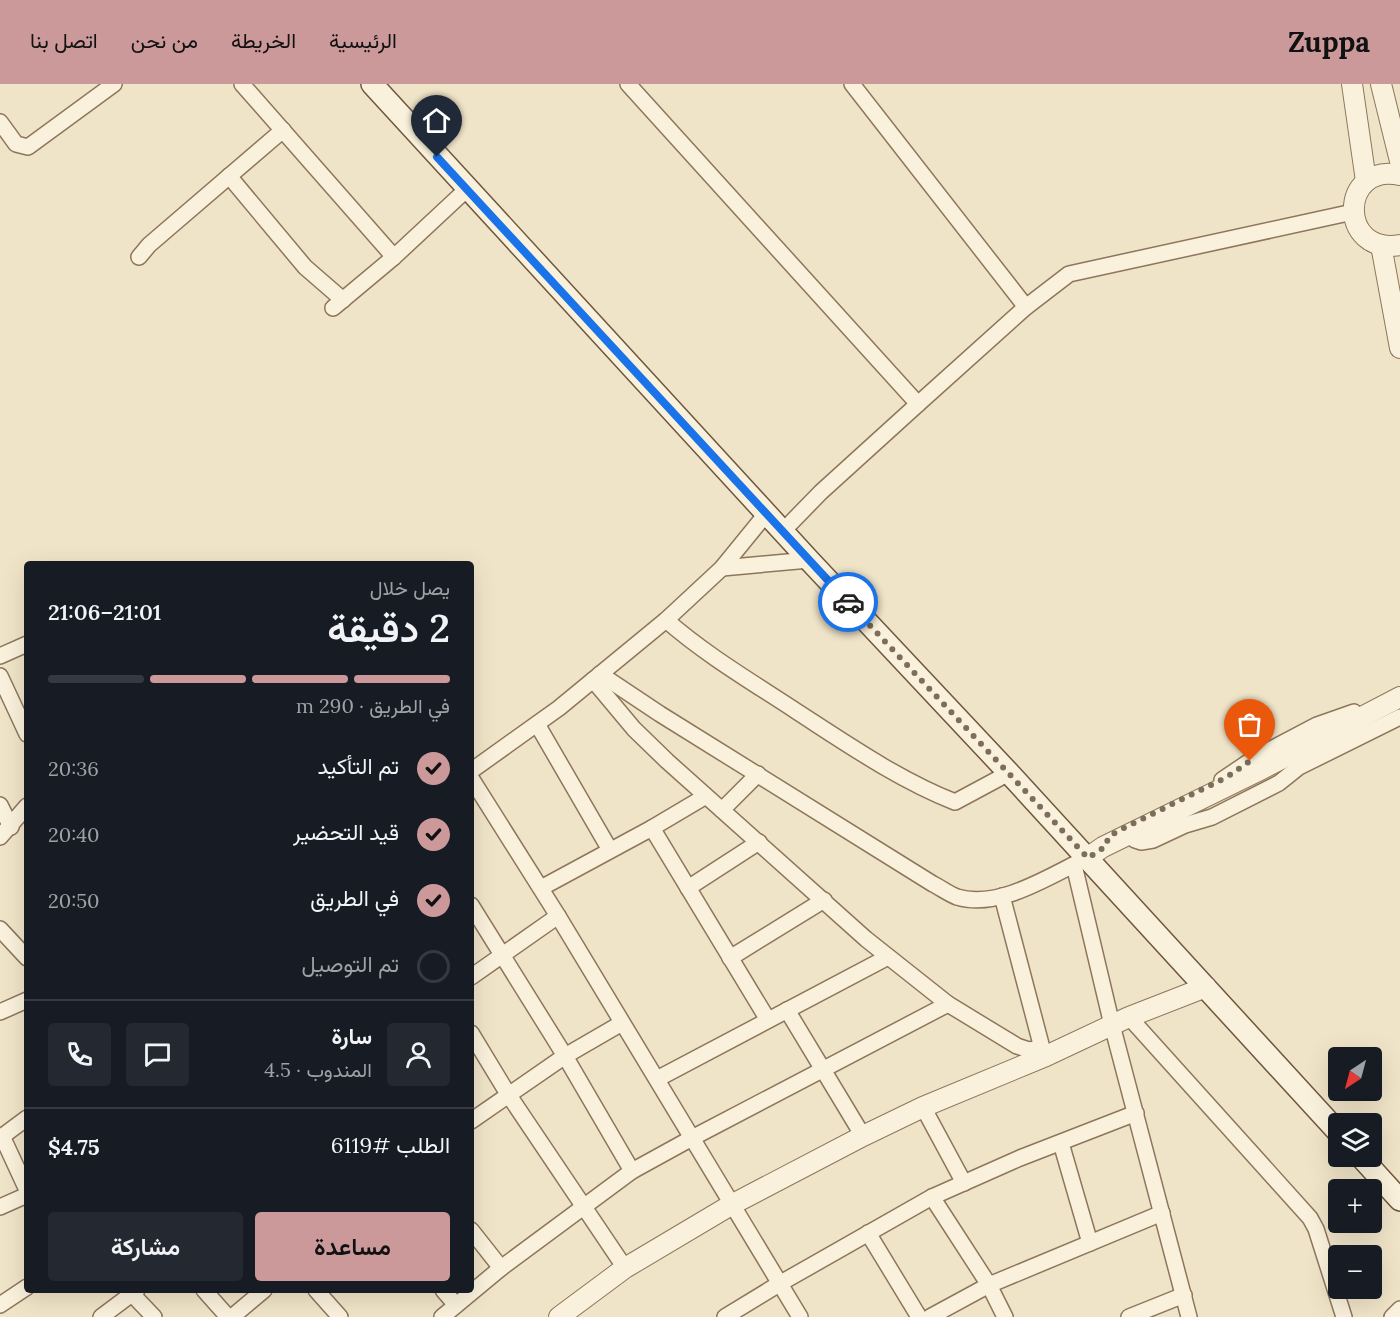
<!DOCTYPE html>
<html lang="ar">
<meta charset="utf-8">
<style>
body{margin:0;font-family:Lora,Vazirmatn,serif;background:#242831;color:#f1f3f6;direction:rtl;height:100vh;display:flex;flex-direction:column;font-size:22px;white-space:nowrap}
*{box-sizing:border-box;margin:0}
p{font-size:20px;color:#9ea1a6}
.icon{flex:none;width:33px;height:33px;fill:none;stroke:currentColor;stroke-width:2;stroke-linecap:round;stroke-linejoin:round}
.map{position:relative;flex:1;overflow:hidden;direction:ltr}
.side{position:absolute;left:24px;top:477px;width:450px;height:732px;display:flex;flex-direction:column;background:#171b24;border-radius:6px;box-shadow:0 6px 24px #0002;direction:rtl}
.side>*{flex:none}
.needle{width:39px;rotate:216deg}
.controls{position:absolute;left:1328px;top:963px;display:grid;gap:12px}
.controls a{display:grid;place-items:center;width:54px;height:54px;border-radius:6px;background:#171b24;box-shadow:0 6px 24px #0002;font-size:30px}
.pin{position:absolute;display:grid;place-items:center;width:51px;height:51px;color:#fff;margin:-62px -26px;border-radius:50% 50% 50% 0;rotate:-45deg;box-shadow:0 0 6px #0007}
.pin .icon{rotate:45deg}
.courier{position:absolute;display:grid;place-items:center;width:60px;height:60px;margin:-30px;border:4px solid #1a73e8;border-radius:50%;background:#fff;color:#222;box-shadow:0 2px 8px #0007}
.head em{font-style:normal;font-weight:600}
.head div{display:flex;flex-direction:column-reverse}
.head{display:flex;align-items:center;justify-content:space-between;height:102px;padding:0 24px}
h1{font-size:39px;font-weight:600;line-height:45px}
.bar{display:grid;grid-template-columns:repeat(4,1fr);gap:9px 6px;align-content:center;height:72px;padding:0 24px}
.bar i{height:8px;border-radius:4px;background:#363941}
.bar .on{background:#cc999b}
.bar p{grid-column:span 4}
.line{display:flex;align-items:center;gap:15px;padding:0 24px;border-top:2px solid #363941}
.line div{flex:1}
.round{display:grid;place-items:center;flex:none;width:63px;height:63px;border-radius:6px;background:#242831}
ol{padding:0 24px;list-style:none}
li{display:flex;align-items:center;gap:18px;height:66px}
li p{margin-inline-start:auto}
li .icon{padding:6px;border-radius:50%;background:#cc999b;color:#111;stroke-width:4}
li:last-child{color:#9ea1a6}
li i{width:33px;height:33px;border:3px solid #363941;border-radius:50%}
.action{display:flex;gap:12px;margin-top:auto;padding:12px 24px}
.action a{flex:1;height:69px;border-radius:6px;background:#cc999b;color:#111;font-size:24px;font-weight:600;line-height:69px;text-align:center}
.action a+a{background:#242831;color:#f1f3f6}
header{display:flex;align-items:center;gap:36px;box-sizing:border-box;height:84px;padding:0 30px;background:#cc999b;color:#111}
header strong{font-size:28px}
nav{display:flex;gap:33px;margin-inline-start:auto;font-size:21px}
.map>svg:first-child{display:block}
.lines{fill:none;stroke-linecap:round;stroke-linejoin:round}
.minor-casing{stroke:#8d765c;stroke-width:18}
.tertiary-casing{stroke:#8d765c;stroke-width:22}
.secondary-casing{stroke:#6f573f;stroke-width:24}
.minor{stroke:#faf1dc;stroke-width:15}
.tertiary{stroke:#faf1dc;stroke-width:20}
.secondary{stroke:#faf1dc;stroke-width:21}
.done{stroke:#7c6e5b;stroke-width:6;stroke-dasharray:0 10.8}
.route{stroke:#1a73e8;stroke-width:8}
</style>
<header>
<strong>Zuppa</strong>
<nav><a>الرئيسية</a><a>الخريطة</a><a>من نحن</a><a>اتصل بنا</a></nav>
</header>
<div class="map">
<svg width="1400" height="1233" viewBox="0 0 1400 1233">
<rect width="100%" height="100%" fill="#f0e4c8"/>
<g class="lines">
<defs>
<g id="minor">
<path d="M242,0L394,173"/>
<path d="M628,0L918,320"/>
<path d="M852,0L1026,223"/>
<path d="M0,38L16,60L28,63L114,0"/>
<path d="M229,92L305,183L343,216"/>
<path d="M139,173L149,161L283,46"/>
<path d="M333,224L394,173L467,105"/>
<path d="M782,448L821,408L918,320L1026,223L1069,190L1353,128"/>
<path d="M722,484L809,476"/>
<path d="M666,536C706,571 752,598 796,627C847,660 899,696 955,718L1009,689"/>
<path d="M0,572L27,560"/>
<path d="M600,590L660,630L933,800C941,804 949,810 957,813C999,826 1051,791 1087,774"/>
<path d="M0,592L27,650"/>
<path d="M593,596L634,645L667,677L866,855L948,920L1017,962L1029,966L1042,964"/>
<path d="M537,640L610,766"/>
<path d="M471,687L559,624L666,536L722,484L766,430"/>
<path d="M471,694L558,832L800,1233"/>
<path d="M1222,696L1256,673L1317,641L1354,628"/>
<path d="M0,721L11,743"/>
<path d="M722,726L758,690"/>
<path d="M652,744L706,712"/>
<path d="M0,753L27,722"/>
<path d="M1135,756L1141,758L1153,756L1185,741L1212,733L1279,699L1299,683L1400,633"/>
<path d="M1074,781L1112,941L1189,1233"/>
<path d="M541,804L652,744L768,936"/>
<path d="M688,804L759,758"/>
<path d="M1002,812L1042,964L1046,972"/>
<path d="M471,821L565,972L632,1087"/>
<path d="M0,845L27,874"/>
<path d="M730,874L824,816"/>
<path d="M471,893L558,832"/>
<path d="M787,926L863,1052"/>
<path d="M0,928L27,916"/>
<path d="M1129,933L1310,1134L1316,1145L1344,1233"/>
<path d="M471,949L508,1010L625,1184"/>
<path d="M657,995L888,873"/>
<path d="M923,1023L964,1099"/>
<path d="M471,1037L565,972L622,939"/>
<path d="M2,1052L27,1106"/>
<path d="M0,1054L27,1034"/>
<path d="M1061,1059L1090,1159"/>
<path d="M932,1113L989,1201L1005,1233"/>
<path d="M0,1123L27,1111"/>
<path d="M471,1146L501,1184"/>
<path d="M868,1149L919,1233"/>
<path d="M204,1206L228,1233"/>
<path d="M316,1206L340,1233"/>
<path d="M443,1206L456,1221"/>
<path d="M132,1210L154,1233"/>
<path d="M0,1221L27,1203"/>
<path d="M101,1233L137,1206"/>
<path d="M232,1233L264,1206"/>
<path d="M442,1233L501,1184L632,1087L692,1054L948,920"/>
<path d="M725,1233L779,1200L932,1113L1020,1074L1136,1029"/>
<path d="M930,1233L989,1201L1162,1129"/>
<path d="M1129,1233L1184,1211"/>
<path d="M1392,1233L1400,1225"/>
</g>
<g id="tertiary">
<path d="M1352,0L1366,97"/>
<path d="M1381,0L1400,77"/>
<path d="M1400,91C1339,78 1338,172 1400,161"/>
<path d="M1381,161L1400,264"/>
<path d="M1087,774L1103,763L1262,685L1400,613"/>
<path d="M559,1233L625,1184L731,1121L863,1052L923,1023L1046,972L1129,933L1206,903"/>
</g>
<g id="secondary">
<path d="M372,0L809,476L1009,689L1338,1048"/>
<path d="M1360,1072L1400,1116"/>
</g>
</defs>
<use href="#minor" class="minor-casing"/>
<use href="#tertiary" class="tertiary-casing"/>
<use href="#secondary" class="secondary-casing"/>
<use href="#minor" class="minor"/>
<use href="#tertiary" class="tertiary"/>
<use href="#secondary" class="secondary"/>
</g>
<g class="lines">
<path class="done" d="M848,518L1088,774L1106,762L1108,754L1116,748L1227,693L1250,677"/>
<path class="route" d="M437,73L848,518"/>
</g>
</svg>
<div class="controls">
<a><svg class="needle" viewBox="-14 -14 28 28"><path d="M0-13l5 13h-10z" fill="#e53935"/><path d="M0 13l5-13h-10z" fill="#9ea1a6"/></svg></a>
<a><svg class="icon" aria-label="layers" viewBox="0 0 24 24"><path d="M12 4l9 5-9 5-9-5zM3 14l9 5 9-5"/></svg></a>
<a>+</a>
<a>−</a>
</div>
<div class="pin" style="left:1250px;top:677px;background:#ea580c"><svg class="icon" aria-label="bag" viewBox="0 0 24 24"><path d="M5 8h14l-1 12H6zM9 8a3 3 0 0 1 6 0"/></svg></div>
<div class="pin" style="left:437px;top:73px;background:#1f2937"><svg class="icon" aria-label="home" viewBox="0 0 24 24"><path d="M3 11l9-7 9 7M6 9v11h12V9"/></svg></div>
<div class="courier" style="left:848px;top:518px"><svg class="icon" aria-label="car" viewBox="0 0 24 24"><path d="M5 17H2v-5l4-1 3-4h7l3 4 3 1v5h-3M9 17h6M6 11h13"/><circle cx="7" cy="17" r="2"/><circle cx="17" cy="17" r="2"/></svg></div>
<section class="side">
<div class="head"><div><h1>2 دقيقة</h1><p>يصل خلال</p></div><em>21:01–21:06</em></div>
<div class="bar"><i class="on"></i><i class="on"></i><i class="on"></i><i></i><p>في الطريق · 290 m</p></div>
<ol>
<li><svg class="icon" aria-label="check" viewBox="0 0 24 24"><path d="M5 12l5 5 9-10"/></svg>تم التأكيد<p>20:36</p></li>
<li><svg class="icon" aria-label="check" viewBox="0 0 24 24"><path d="M5 12l5 5 9-10"/></svg>قيد التحضير<p>20:40</p></li>
<li><svg class="icon" aria-label="check" viewBox="0 0 24 24"><path d="M5 12l5 5 9-10"/></svg>في الطريق<p>20:50</p></li>
<li><i></i>تم التوصيل</li>
</ol>
<div class="line" style="height:108px"><a class="round"><svg class="icon" aria-label="person" viewBox="0 0 24 24"><circle cx="12" cy="8" r="4"/><path d="M4 21q1-7 8-7t8 7"/></svg></a><div><b>سارة</b><p>المندوب · 4.5</p></div><a class="round"><svg class="icon" aria-label="chat" viewBox="0 0 24 24"><path d="M4 5h16v11H9l-5 4z"/></svg></a><a class="round"><svg class="icon" aria-label="phone" viewBox="0 0 24 24"><path d="M5 4h4l2 5-3 2q2 4 5 5l2-3 5 2v4C11 20 4 13 5 4z"/></svg></a></div>
<div class="line" style="height:78px"><div>الطلب #6119</div><b>$4.75</b></div>
<div class="action"><a>مساعدة</a><a>مشاركة</a></div>
</section>
</div>
